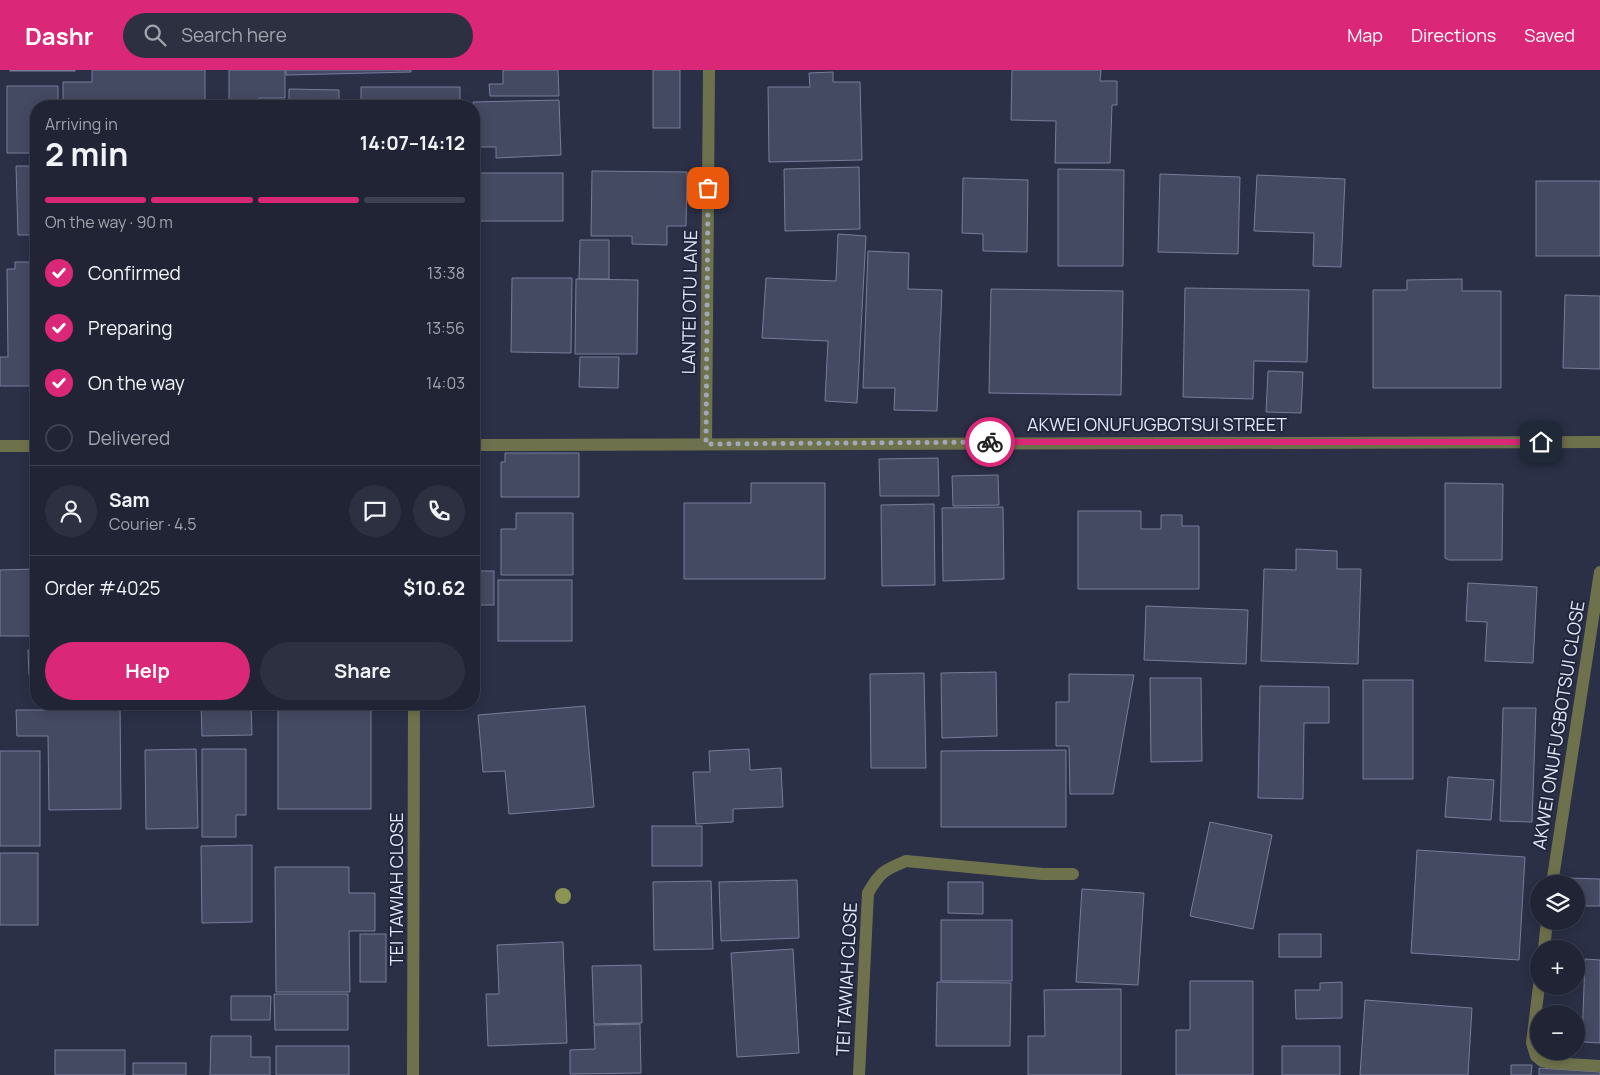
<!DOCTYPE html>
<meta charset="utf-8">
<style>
body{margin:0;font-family:Manrope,sans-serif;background:#2d3041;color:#f1f3f6;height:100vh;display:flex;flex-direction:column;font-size:19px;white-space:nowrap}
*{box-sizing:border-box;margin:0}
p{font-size:16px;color:#a2a4ad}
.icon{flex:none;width:28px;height:28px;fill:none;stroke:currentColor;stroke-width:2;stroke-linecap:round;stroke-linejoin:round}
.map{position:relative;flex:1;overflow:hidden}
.drawer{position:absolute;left:30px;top:30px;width:450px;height:610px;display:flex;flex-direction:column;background:#202435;border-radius:20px;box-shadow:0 2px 12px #0003,0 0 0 1px #3d4150}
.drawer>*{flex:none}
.controls{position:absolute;left:1530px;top:805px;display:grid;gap:10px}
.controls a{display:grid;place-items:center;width:55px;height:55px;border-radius:50%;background:#202435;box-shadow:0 2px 12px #0003,0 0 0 1px #3d4150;font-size:25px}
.pin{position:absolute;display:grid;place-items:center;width:42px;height:42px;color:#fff;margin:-21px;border-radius:10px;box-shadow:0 2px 8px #0006}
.courier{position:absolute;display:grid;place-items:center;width:50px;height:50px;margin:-25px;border:4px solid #db2777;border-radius:50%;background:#fff;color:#222;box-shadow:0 1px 6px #0007}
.headline em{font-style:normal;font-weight:700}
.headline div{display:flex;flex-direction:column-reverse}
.headline{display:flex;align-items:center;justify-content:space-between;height:85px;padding:0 15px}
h1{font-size:32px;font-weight:700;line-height:38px}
.bar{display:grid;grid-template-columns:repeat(4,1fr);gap:8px 5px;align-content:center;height:60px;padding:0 15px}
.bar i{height:6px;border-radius:4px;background:#3d4150}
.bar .on{background:#db2777}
.bar p{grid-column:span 4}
.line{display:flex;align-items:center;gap:12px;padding:0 15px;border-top:1px solid #3d4150}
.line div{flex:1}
.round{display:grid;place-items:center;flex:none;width:52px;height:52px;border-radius:26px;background:#2d3041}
ol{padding:0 15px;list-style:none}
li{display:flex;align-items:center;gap:15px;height:55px}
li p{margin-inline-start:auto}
li .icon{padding:5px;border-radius:50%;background:#db2777;color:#fff;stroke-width:4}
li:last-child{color:#a2a4ad}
li i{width:28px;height:28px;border:2px solid #3d4150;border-radius:50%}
.primary-button{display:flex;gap:10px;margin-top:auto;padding:10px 15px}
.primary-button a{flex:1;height:58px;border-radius:30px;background:#db2777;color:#fff;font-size:20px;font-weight:700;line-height:58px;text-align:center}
.primary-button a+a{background:#2d3041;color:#f1f3f6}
header{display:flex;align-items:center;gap:30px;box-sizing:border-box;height:70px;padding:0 25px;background:#db2777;color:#fff}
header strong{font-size:24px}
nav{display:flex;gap:28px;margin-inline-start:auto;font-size:18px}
.search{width:350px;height:45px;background:#2d3041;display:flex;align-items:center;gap:12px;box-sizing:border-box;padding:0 18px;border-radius:28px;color:#a2a4ad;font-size:19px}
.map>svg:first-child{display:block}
.building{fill:#454a63;stroke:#777d99}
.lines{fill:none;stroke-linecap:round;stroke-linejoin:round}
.minor{stroke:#6e724c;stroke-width:12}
.tree{fill:#8c9355}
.done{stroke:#a3a8b9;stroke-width:5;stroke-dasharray:0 9}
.route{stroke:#db2777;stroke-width:6}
.labels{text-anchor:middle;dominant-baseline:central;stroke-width:4;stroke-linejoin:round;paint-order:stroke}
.street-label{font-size:18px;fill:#e4e8f7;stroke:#21263d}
</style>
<header>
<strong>Dashr</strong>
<div class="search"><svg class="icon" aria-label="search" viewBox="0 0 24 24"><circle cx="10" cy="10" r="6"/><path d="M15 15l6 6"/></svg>Search here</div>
<nav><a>Map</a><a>Directions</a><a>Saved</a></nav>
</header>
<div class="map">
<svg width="1600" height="1005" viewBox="0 0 1600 1005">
<rect width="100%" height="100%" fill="#2b3047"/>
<g class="building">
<rect x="10" y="0" width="65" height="1"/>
<path d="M92,0H205V36H63V12H92Z"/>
<path d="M229,0H285V28H259V36H229Z"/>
<path d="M286,0H411V2L286,5Z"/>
<path d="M503,0H558L559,26H490L489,14H503Z"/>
<rect x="653" y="0" width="27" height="58"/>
<path d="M1012,0H1101L1100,11H1117V35H1112L1110,93H1055L1056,51L1011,50Z"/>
<path d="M833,2V12H860L862,90L769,92L768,17H810L809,3Z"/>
<path d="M7,16H58V36H36V83H7Z"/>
<rect x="361" y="17" width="99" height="19"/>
<path d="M289,19L339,20V36H265V32L289,33Z"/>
<path d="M559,30L561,85L496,88V77H475L473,32Z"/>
<path d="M16,96H36V165H18Z"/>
<path d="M859,97L860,159L785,161L784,99Z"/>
<path d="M1058,99L1124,100L1123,196H1058Z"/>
<path d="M592,101L687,102L686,156H667V175L632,174V166H591Z"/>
<rect x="477" y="103" width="86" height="48"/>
<path d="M1160,104L1240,107L1238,184L1158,182Z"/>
<path d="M1257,105L1345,109L1341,197L1313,196L1314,163L1254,161Z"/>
<path d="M963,108L1028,110L1027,182L983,181V164L962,163Z"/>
<rect x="1536" y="111" width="64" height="75"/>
<path d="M838,164L866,166L857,333L825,331L828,271L762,268L766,208L836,211Z"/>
<path d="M580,170H609V209H579Z"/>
<path d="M868,181L909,183L908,219L942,220L937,341L894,340L895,318H863Z"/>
<path d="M15,192H36V316H0V287H8L7,199H15Z"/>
<path d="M512,208H572L571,283L511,282Z"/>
<path d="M576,209L638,210L637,284H575Z"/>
<path d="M1462,209V221H1501V318H1373V220H1407V210Z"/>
<path d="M1185,218L1309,220L1307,292L1254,291L1253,329L1183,327Z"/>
<path d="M991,219L1123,221L1121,325L989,323Z"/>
<path d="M1565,225L1600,226V299L1563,298Z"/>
<path d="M580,287H619L618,318L579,317Z"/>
<path d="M1268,301L1303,302L1301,343L1266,342Z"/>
<path d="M505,383H579V427H501V392H505Z"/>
<path d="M938,388L939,426H880L879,389Z"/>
<path d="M998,405L999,435L953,436L952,406Z"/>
<path d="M751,413H825V509H684V433H751Z"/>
<path d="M1445,413L1503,414L1502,490H1449L1445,488Z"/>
<path d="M934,434L935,515L882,516L881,435Z"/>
<path d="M1003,437L1004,509L943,511L942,438Z"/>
<path d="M1078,441H1141V459H1161V445H1182V456H1199V519H1078Z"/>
<path d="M516,443H573V505H501V459H516Z"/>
<path d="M1296,479L1337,481V499H1361L1358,594L1261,591L1264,499L1296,500Z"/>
<path d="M36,499V566H0V500Z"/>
<rect x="474" y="501" width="20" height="34"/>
<rect x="498" y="510" width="74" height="61"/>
<path d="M1468,513L1537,517L1533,593L1485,591L1487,552L1466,551Z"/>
<path d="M1146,536L1248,540L1246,594L1144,590Z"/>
<path d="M28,580H36V605H29Z"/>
<path d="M996,602L997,666L942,668L941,603Z"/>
<path d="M924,603L926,698H871L870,604Z"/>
<path d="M1069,604L1134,605L1113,724H1070L1069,676H1056V632H1069Z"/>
<path d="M1150,608H1201L1202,691L1151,692Z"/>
<rect x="1363" y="610" width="50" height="99"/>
<path d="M1260,616L1329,617V653H1304L1303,729L1258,728Z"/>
<path d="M48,634H120L121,739L49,740L48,666H17L16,640H48Z"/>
<path d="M201,634H251L252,665L202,666Z"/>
<rect x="278" y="634" width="93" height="105"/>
<path d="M585,636L594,737L509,744L505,701L483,702L478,645Z"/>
<path d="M1503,638H1536L1532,752L1500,751Z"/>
<path d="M196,679L198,758L146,759L145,680Z"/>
<path d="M202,679H246V745H236V767H202Z"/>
<path d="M749,679L750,700L781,698L783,737L733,739V752L696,754L693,702H710L709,681Z"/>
<path d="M1066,680V757H941V681Z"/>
<rect x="0" y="681" width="40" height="95"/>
<path d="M1448,707L1494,710L1491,750L1445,747Z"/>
<path d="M1210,752L1272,765L1253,859L1190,846Z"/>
<rect x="652" y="756" width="50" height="40"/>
<path d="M252,775V852L202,853L201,776Z"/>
<path d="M1417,780L1525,787L1519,890L1411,883Z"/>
<rect x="0" y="783" width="38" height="72"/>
<path d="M275,797H349V823H375V861H349L350,922H276Z"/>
<path d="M1570,808L1600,809V836H1576V814H1570Z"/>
<path d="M797,810L799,868L721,871L719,812Z"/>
<path d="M711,811L713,879L654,880L653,812Z"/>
<path d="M948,812H983V844L948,843Z"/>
<path d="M1082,819L1144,823L1138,915L1076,912Z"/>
<rect x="941" y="850" width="71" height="61"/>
<rect x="360" y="864" width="26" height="48"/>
<rect x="1279" y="864" width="42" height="23"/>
<path d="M563,872L567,973L488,976L486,924H499L497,875Z"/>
<path d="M793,879L799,983L737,987L731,883Z"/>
<path d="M1585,889L1600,890V973L1582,972Z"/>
<path d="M641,895L642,953L594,954L592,896Z"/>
<path d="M1190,911H1253V1005H1176V960H1190Z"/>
<path d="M937,912L1011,913L1010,976H936Z"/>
<path d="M1342,912V948L1296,949L1295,920H1320V913Z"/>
<path d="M1121,919V1005H1028V966H1045L1044,920Z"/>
<path d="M274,924H348V960H275Z"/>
<path d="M231,926H271L270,950H231Z"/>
<path d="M1365,930L1472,938L1468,1005H1360Z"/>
<path d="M640,954L641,1003L570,1004V980L595,979L594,955Z"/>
<path d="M211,966H251V987H270V1005H210Z"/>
<rect x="276" y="976" width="73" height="29"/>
<rect x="1282" y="976" width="58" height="29"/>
<rect x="55" y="980" width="70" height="25"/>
<rect x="133" y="993" width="53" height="12"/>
<path d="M1511,995H1532L1531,1005H1511Z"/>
<path d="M1539,998L1600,1002V1005H1539Z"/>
</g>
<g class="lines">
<g class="minor">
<path d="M706,374L709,0"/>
<path d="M474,375L1600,372"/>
<path d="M0,376H36"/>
<path d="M1552,814L1600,502"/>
<path d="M1544,879L1547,851"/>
<path d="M1539,916L1532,973L1536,986L1542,991L1551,993L1600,996"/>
<path d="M413,1005L414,634"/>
<path d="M859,1005L868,823C880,802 884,800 906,791L1043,804H1073"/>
</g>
</g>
<circle class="tree" cx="563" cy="826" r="8"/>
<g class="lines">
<path class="done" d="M708,118L706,374L990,372"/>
<path class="route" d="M990,372H1541"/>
</g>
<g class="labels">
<g class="street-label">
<text transform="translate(689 232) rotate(-89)">LANTEI OTU LANE</text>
<text x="1157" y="354">AKWEI ONUFUGBOTSUI STREET</text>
<text transform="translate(1558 655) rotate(-81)">AKWEI ONUFUGBOTSUI CLOSE</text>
<text transform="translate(396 819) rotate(-90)">TEI TAWIAH CLOSE</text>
<text transform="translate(846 909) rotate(-87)">TEI TAWIAH CLOSE</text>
</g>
</g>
</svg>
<div class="controls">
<a><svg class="icon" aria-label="layers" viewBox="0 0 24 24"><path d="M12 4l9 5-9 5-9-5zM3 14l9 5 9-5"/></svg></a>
<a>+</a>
<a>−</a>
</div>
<div class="pin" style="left:708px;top:118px;background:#ea580c"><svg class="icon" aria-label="bag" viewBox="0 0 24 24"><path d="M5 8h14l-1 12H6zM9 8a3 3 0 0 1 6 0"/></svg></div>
<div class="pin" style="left:1541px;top:372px;background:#1f2937"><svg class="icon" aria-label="home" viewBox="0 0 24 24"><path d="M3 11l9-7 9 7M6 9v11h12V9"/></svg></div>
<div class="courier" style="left:990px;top:372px"><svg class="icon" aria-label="bike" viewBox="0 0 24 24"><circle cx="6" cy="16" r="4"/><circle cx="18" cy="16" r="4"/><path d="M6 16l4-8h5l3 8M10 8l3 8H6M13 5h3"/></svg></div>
<section class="drawer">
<div class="headline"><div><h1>2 min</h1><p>Arriving in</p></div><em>14:07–14:12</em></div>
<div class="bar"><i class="on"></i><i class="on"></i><i class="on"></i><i></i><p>On the way · 90 m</p></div>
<ol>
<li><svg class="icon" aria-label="check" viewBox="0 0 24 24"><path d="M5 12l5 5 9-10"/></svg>Confirmed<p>13:38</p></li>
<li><svg class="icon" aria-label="check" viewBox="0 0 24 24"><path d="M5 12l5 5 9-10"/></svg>Preparing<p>13:56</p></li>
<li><svg class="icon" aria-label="check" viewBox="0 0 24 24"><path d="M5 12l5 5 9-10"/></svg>On the way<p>14:03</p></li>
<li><i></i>Delivered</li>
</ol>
<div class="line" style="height:90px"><a class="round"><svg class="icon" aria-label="person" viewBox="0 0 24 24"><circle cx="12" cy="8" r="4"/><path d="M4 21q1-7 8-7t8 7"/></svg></a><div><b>Sam</b><p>Courier · 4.5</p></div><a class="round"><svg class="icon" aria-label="chat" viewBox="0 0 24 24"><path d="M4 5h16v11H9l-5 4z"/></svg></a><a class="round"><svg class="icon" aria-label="phone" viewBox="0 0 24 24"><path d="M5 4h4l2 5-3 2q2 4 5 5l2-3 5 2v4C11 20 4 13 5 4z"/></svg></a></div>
<div class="line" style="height:65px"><div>Order #4025</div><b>$10.62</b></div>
<div class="primary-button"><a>Help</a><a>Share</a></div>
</section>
</div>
